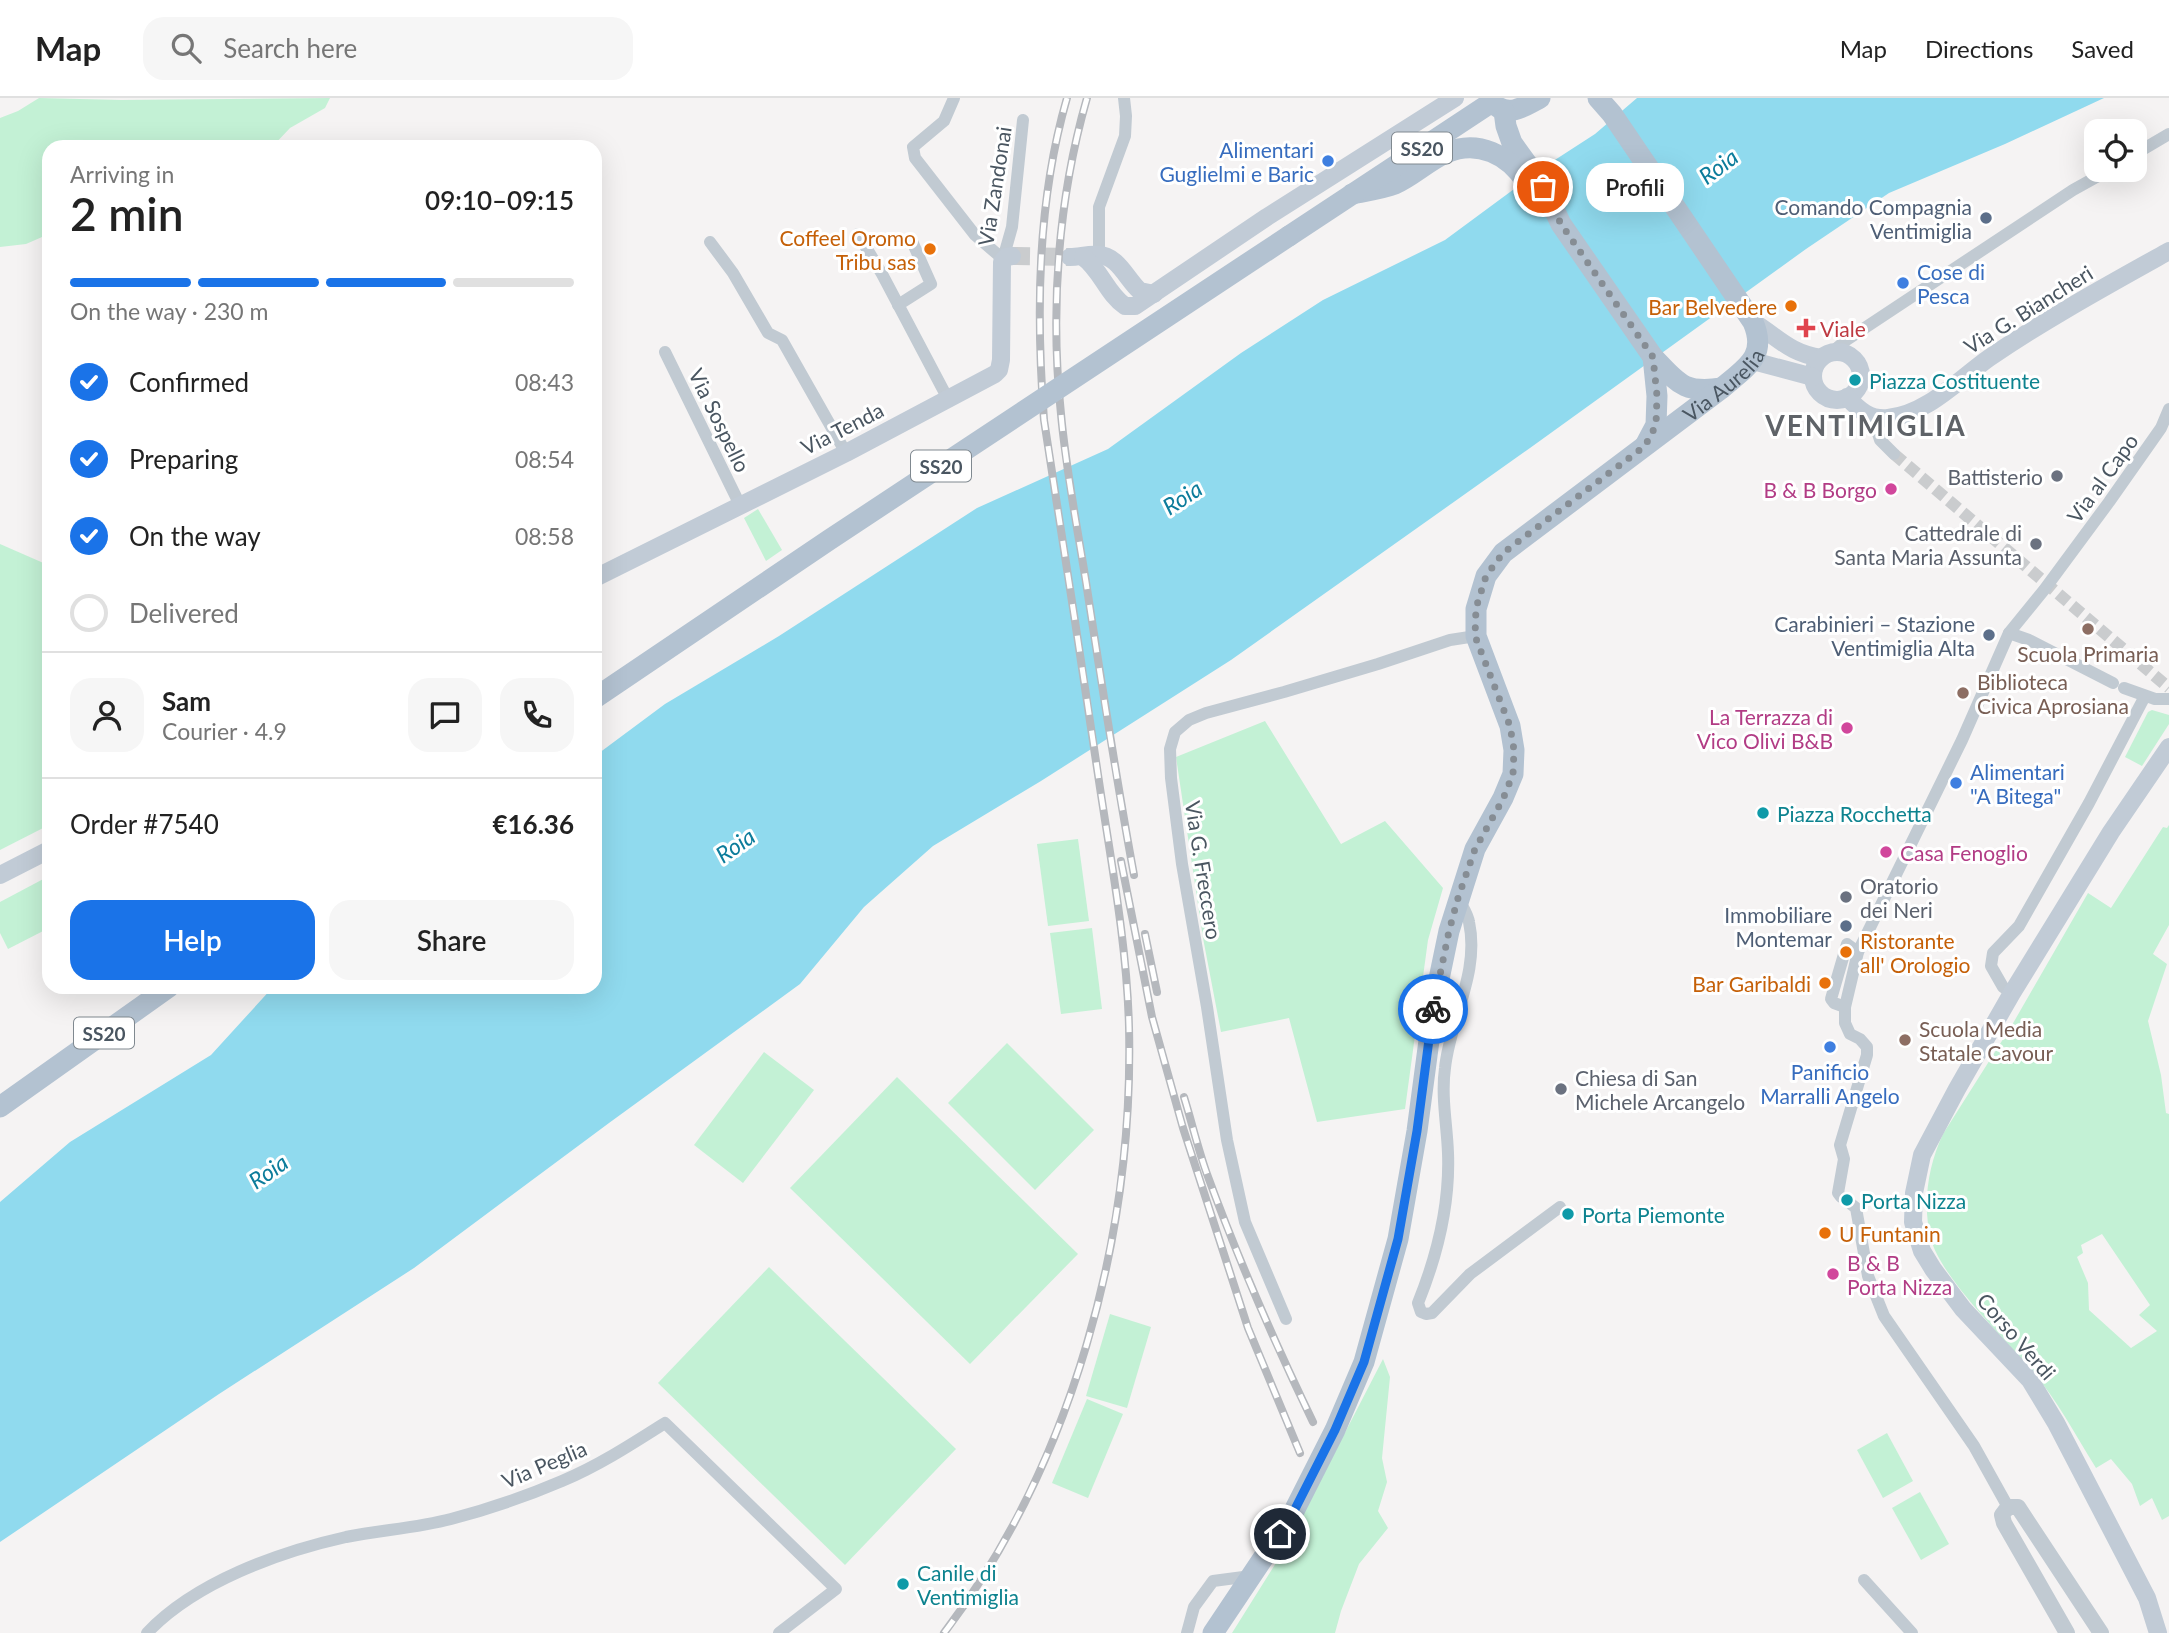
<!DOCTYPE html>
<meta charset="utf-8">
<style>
body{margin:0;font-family:Lato,sans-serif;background:#f6f6f6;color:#222;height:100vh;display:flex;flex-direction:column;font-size:26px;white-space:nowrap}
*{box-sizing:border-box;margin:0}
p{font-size:23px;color:#767676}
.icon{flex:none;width:38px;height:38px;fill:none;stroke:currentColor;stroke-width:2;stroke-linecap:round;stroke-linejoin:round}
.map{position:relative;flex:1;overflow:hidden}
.details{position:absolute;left:42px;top:42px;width:560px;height:854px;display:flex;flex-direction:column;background:#fff;border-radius:21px;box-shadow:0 7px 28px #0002}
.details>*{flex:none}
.tools{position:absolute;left:2084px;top:21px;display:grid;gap:14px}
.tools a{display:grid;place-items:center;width:63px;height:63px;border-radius:14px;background:#fff;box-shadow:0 7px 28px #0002;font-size:35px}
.pin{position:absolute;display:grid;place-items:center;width:60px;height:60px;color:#fff;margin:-30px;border:4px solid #fff;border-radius:50%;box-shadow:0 2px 7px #0007}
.courier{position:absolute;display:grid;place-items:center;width:70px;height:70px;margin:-35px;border:5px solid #1a73e8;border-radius:50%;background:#fff;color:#222;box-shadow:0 2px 9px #0007}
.bubble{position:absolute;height:49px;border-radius:21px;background:#fff;box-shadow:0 7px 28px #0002;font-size:23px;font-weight:600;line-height:49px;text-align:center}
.headline em{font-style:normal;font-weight:600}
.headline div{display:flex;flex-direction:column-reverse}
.headline{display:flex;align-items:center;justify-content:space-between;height:119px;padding:0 28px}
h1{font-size:46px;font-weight:600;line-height:52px}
.bar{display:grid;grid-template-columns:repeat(4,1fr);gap:10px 7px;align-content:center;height:84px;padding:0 28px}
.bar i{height:9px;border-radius:5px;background:#e0e0e0}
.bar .selected{background:#1a73e8}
.bar p{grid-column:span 4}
.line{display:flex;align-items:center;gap:18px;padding:0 28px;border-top:2px solid #e0e0e0}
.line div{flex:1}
.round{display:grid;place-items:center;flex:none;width:74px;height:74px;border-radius:21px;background:#f6f6f6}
ol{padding:0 28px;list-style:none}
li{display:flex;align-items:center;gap:21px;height:77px}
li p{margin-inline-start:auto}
li .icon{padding:7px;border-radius:50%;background:#1a73e8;color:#fff;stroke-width:4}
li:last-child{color:#767676}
li i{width:38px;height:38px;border:4px solid #e0e0e0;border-radius:50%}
.primary-button{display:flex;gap:14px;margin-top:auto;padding:14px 28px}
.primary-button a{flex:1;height:80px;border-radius:21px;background:#1a73e8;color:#fff;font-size:28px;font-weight:600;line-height:80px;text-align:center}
.primary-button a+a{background:#f6f6f6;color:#222}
header{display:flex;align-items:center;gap:42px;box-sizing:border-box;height:98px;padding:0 35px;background:#fff;border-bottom:2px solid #e0e0e0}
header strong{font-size:33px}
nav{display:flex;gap:38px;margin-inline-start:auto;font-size:24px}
.search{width:490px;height:63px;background:#f6f6f6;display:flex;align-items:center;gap:18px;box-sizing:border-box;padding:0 24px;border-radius:21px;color:#767676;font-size:26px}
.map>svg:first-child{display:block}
.green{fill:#c3f1d5;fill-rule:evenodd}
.water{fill:#90daee}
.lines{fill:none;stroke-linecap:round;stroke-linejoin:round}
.minor-tunnel{stroke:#caccce;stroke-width:12;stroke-dasharray:12 6;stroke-linecap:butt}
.secondary-tunnel{stroke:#caccce;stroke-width:18;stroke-dasharray:18 9;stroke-linecap:butt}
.minor{stroke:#c1cad2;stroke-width:12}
.tertiary{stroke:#c1cad2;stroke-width:16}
.secondary{stroke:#c1cbd6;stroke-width:18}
.primary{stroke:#b3c2d1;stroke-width:21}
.rail-casing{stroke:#b5b8bd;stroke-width:8}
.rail{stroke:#fff;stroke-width:5;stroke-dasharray:16;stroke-linecap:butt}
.primary-bridge{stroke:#b3c2d1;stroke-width:21}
.done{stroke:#868d94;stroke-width:7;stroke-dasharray:0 12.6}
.route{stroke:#1a73e8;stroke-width:9}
.shop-dot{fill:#3f7fe0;stroke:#fff;stroke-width:2.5}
.service-dot{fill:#5c6f8a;stroke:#fff;stroke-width:2.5}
.food-dot{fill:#e8710a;stroke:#fff;stroke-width:2.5}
.health-dot{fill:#e0444e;stroke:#fff;stroke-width:2.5}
.culture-dot{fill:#0f9aa8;stroke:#fff;stroke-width:2.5}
.worship-dot{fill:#6b7280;stroke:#fff;stroke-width:2.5}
.hotel-dot{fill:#d1479c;stroke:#fff;stroke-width:2.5}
.education-dot{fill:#8d6e63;stroke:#fff;stroke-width:2.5}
.labels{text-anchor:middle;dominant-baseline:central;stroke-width:6;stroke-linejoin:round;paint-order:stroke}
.shield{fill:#fff;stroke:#808990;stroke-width:2}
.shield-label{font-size:19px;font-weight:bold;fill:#4a5661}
.shop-label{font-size:21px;fill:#366cbe;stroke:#fff;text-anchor:start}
.street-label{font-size:21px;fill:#4a5661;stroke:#fff}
.service-label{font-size:21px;fill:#4e5e75;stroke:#fff;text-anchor:end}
.food-label{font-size:21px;fill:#c56008;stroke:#fff;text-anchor:end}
.health-label{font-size:21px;fill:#be3a42;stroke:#fff;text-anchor:start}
.culture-label{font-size:21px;fill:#0d838f;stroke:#fff;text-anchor:start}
.worship-label{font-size:21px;fill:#5b616d;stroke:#fff;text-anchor:end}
.hotel-label{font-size:21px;fill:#b23c85;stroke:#fff;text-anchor:end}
.education-label{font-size:21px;fill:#785e54;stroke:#fff;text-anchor:start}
.water-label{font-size:23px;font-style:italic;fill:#0c7c9b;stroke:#fff}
.district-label{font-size:28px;font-weight:bold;letter-spacing:2px;fill:#5f6368;stroke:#fff}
</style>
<header>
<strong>Map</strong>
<div class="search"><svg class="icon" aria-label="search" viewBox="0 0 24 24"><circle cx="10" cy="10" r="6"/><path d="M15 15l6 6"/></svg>Search here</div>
<nav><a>Map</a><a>Directions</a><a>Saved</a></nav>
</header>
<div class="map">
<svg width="2169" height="1535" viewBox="0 0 2169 1535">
<rect width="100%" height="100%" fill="#f5f3f3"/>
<g class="green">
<path d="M39,0L121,2L330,0L325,10L290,30L272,49H49V136L26,146L0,149V20L18,13Z"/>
<path d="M758,411L782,452L766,463L744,420Z"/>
<path d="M0,446L48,467L49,727L0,752Z"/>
<path d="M2152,612L2169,617V626L2142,668L2125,659L2148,614Z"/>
<path d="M1265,623L1341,746L1385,723L1443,790L1428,842L1405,1011L1317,1024L1289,920L1221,934L1203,840L1176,659Z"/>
<path d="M2169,727V827L2153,856L2167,866L2148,923L2161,977L2166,1015L2169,1016V1418L2162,1422L2152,1400L2140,1408L2132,1386L2111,1361L2096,1370C2075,1337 2057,1301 2031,1272C2005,1241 1940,1178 1931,1141C1922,1106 1928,1068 1943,1036L2012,927L2088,795L2111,810L2163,729L2167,730ZM2102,1136L2150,1207L2139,1217L2157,1233L2131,1250L2089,1212L2088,1185L2077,1159L2083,1155L2081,1147Z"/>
<path d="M1078,741L1089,823L1048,828L1037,746Z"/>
<path d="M49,778V830L8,851L0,835V804Z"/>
<path d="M1092,830L1102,911L1061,916L1050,835Z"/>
<path d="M1007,945L1094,1032L1035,1092L948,1005Z"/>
<path d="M764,954L814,992L743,1085L694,1047Z"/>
<path d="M897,979L1078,1156L970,1266L790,1090Z"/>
<path d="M769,1169L956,1351L845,1467L658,1285Z"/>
<path d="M1110,1216L1151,1229L1127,1310L1086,1298Z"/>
<path d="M1383,1261L1390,1279L1382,1360L1387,1384L1378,1413L1388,1430L1359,1466L1341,1513L1335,1535H1232L1286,1449Z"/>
<path d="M1087,1301L1123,1316L1088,1400L1052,1385Z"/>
<path d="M1887,1335L1913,1383L1883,1400L1857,1352Z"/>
<path d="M1920,1394L1949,1446L1921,1462L1892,1410Z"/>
</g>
<path class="water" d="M1637,0H2104L2005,46L1889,95L1806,151L1530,350L1231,562L1041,683L933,748L864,809L800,886L609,1025L414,1170L219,1296L0,1444V1104L70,1044L211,957L273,889H595V658L665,606L779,538L977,410L1108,351L1241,255L1323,202L1445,142L1544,69L1595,36Z"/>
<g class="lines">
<path class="minor-tunnel" d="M1894,356L2169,590"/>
<path class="secondary-tunnel" d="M1012,158L1070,159"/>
<g class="minor">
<path d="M954,0L944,23L913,49L915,60L975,137L1003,161L1012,129L1023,22"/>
<path d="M2135,56L2169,36"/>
<path d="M858,136L882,176L948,301"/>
<path d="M710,144L733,175L768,235L782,242L846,355"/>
<path d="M1099,157V109L1125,38L1126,18L1124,0"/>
<path d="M898,207L931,186L911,141"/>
<path d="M665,254L740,407"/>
<path d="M1831,255L1845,243L2073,92L2109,72"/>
<path d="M1873,320L1880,342L1894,356"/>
<path d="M2009,535L2029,542L2113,585"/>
<path d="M2124,590L2155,601H2169"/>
<path d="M1458,800C1462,808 1468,816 1469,824C1480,875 1450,921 1445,970C1441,998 1447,1027 1448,1055C1450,1106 1437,1158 1418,1205L1421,1214L1426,1216L1432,1215L1470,1176L1560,1109"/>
<path d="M2012,895L2003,889L1991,868L1993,855L2019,828L2089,705L2145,598"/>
<path d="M1845,909L1834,905L1831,901L1847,846L1858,854"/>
<path d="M1841,1099L1838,1095L1844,1061L1840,1047L1867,957V949L1860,941L1850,936L1845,925V909L1858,854L1962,642L2009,535L2044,492L2109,404L2161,330L2169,311"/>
<path d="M1851,1106L1856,1110L1868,1178L1884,1218L1974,1348L2008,1409"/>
<path d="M1286,1221L1245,1124L1227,1042L1207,909L1182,766L1171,680L1170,651L1175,634L1189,622L1206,615L1284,594L1378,566L1450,542L1476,538"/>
<path d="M1864,1482L1912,1535"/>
<path d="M147,1535C195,1484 279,1454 346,1439C381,1432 417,1430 451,1421C489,1411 527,1398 562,1383C598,1368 632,1346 665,1325L836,1491L779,1535"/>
<path d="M1187,1535L1194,1509L1213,1483L1251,1478"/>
</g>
<path class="tertiary" d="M2067,1535L2004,1425L2002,1417L2008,1409H2018L2101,1535"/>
<g class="secondary">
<path d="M1070,159C1079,159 1089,156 1098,157C1118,157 1127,182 1140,193L1154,196"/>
<path d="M1083,159C1101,172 1107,196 1125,208H1135L1267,119L1455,0"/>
<path d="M1753,224C1779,240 1789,255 1821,260"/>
<circle cx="1837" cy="278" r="24"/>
<path d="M1753,263L1813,279"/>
<path d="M1847,299C1859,312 1870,322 1888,320C1927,316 1958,282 1989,260C2046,221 2108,187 2169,153"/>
<path d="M595,480L846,355L995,276L999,272L1001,262L1002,164L1006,159L1012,158"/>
<path d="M0,777L49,752"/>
<path d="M2158,1535L2147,1500L2056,1325L2030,1282L1963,1211L1933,1171L1922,1153L1913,1124L1914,1095L1922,1057L1957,991L2012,895L2111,734L2169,649"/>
</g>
<g class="primary">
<path d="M1495,7C1510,19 1525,8 1540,0"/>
<path d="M1504,13L1506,28L1512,45L1543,88L1561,126L1653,259L1657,298L1656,327L1646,346"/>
<path d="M1352,96C1366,93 1382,91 1395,86C1413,78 1428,63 1446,55C1478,41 1509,57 1526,84"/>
<path d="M1289,138L1492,4"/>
<path d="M1653,259C1678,285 1683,296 1722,290"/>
<path d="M0,1009L169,889"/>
<path id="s1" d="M1213,1535L1292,1417L1335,1332L1364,1264L1398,1141L1417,1033L1434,905L1449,833L1475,751L1503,700L1513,676L1514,652L1510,628L1476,538V511L1486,478L1503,455L1722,290C1745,270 1768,259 1753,224L1612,16L1598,0"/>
</g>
<defs>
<g id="rail">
<path d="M1087,0C1058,101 1050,211 1061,316C1066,372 1077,428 1086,484C1101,582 1116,680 1134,777"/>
<path d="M1121,763L1152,919L1183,1030L1248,1230L1300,1355"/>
<path d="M1145,836L1157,894"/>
<path d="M1184,999C1192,1025 1198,1051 1207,1076C1238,1161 1274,1243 1313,1324"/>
<path d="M944,1535C1072,1366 1134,1139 1129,929C1127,849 1112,769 1100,690C1082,567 1063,445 1044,322C1036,214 1037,104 1067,0"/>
</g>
</defs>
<use href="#rail" class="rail-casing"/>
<use href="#rail" class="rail"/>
<path class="primary-bridge" d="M595,600L829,442L1289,138"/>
</g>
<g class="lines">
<path class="done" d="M1433,911L1449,833L1458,800L1475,751L1503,701L1513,676L1514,652L1510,628L1475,538L1476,510L1486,478L1503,455L1645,348L1656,327L1657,298L1653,259L1561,126L1543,89"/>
<path class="route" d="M1280,1436L1292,1417L1335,1332L1364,1264L1398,1141L1417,1033L1433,911"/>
</g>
<g class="shop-dot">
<circle cx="1328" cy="63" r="7"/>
<circle cx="1903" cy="185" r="7"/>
<circle cx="1956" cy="685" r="7"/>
<circle cx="1830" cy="949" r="7"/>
</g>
<g class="service-dot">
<circle cx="1986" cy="120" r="7"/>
<circle cx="1989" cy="537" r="7"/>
<circle cx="1846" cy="828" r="7"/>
</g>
<g class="food-dot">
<circle cx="930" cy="151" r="7"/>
<circle cx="1791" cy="208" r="7"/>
<circle cx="1846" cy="854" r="7"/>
<circle cx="1825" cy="885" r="7"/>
<circle cx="1825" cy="1135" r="7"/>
</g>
<path class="health-dot" d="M1802.5 219.5h7v7h7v7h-7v7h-7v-7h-7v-7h7z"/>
<g class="culture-dot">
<circle cx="1855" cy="282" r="7"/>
<circle cx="1763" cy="715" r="7"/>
<circle cx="1847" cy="1102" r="7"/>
<circle cx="1568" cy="1116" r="7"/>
<circle cx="903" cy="1486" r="7"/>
</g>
<g class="worship-dot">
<circle cx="2057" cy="378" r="7"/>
<circle cx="2036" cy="446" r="7"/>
<circle cx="1846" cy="799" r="7"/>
<circle cx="1561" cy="991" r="7"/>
</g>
<g class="hotel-dot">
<circle cx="1891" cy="391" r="7"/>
<circle cx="1847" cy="630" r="7"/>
<circle cx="1886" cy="754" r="7"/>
<circle cx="1833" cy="1176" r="7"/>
</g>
<g class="education-dot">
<circle cx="2088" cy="531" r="7"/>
<circle cx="1963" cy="595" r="7"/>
<circle cx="1905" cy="942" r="7"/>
</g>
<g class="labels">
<g class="shield">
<rect x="1392" y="34.5" width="60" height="31" rx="5"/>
<rect x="911" y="352.5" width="60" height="31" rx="5"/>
<rect x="74" y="919.5" width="60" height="31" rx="5"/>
</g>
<g class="shield-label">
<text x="1422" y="50">SS20</text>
<text x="941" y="368">SS20</text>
<text x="104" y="935">SS20</text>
</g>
<g class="shop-label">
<text x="1314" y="51" text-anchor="end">Alimentari<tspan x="1314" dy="24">Guglielmi e Baric</tspan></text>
<text x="1917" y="173">Cose di<tspan x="1917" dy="24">Pesca</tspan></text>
<text x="1970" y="673">Alimentari<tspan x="1970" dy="24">"A Bitega"</tspan></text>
<text x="1830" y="973" text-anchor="middle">Panificio<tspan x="1830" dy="24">Marralli Angelo</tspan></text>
</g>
<g class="street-label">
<text transform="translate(994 88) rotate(-81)">Via Zandonai</text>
<text transform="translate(2028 211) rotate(-32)">Via G. Biancheri</text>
<text stroke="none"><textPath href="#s1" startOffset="1433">Via Aurelia</textPath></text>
<text transform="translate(720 322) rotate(64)">Via Sospello</text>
<text transform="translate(842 330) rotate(-27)">Via Tenda</text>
<text transform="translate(2102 380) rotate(-54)">Via al Capo</text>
<text transform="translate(1204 772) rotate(81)">Via G. Freccero</text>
<text transform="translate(2017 1238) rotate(49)">Corso Verdi</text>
<text transform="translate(544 1366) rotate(-23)">Via Peglia</text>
</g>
<g class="service-label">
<text x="1972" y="108">Comando Compagnia<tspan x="1972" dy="24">Ventimiglia</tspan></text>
<text x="1975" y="525">Carabinieri – Stazione<tspan x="1975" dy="24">Ventimiglia Alta</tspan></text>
<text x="1832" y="816">Immobiliare<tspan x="1832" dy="24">Montemar</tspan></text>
</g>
<g class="food-label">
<text x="916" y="139">Coffeel Oromo<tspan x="916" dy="24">Tribu sas</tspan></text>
<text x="1777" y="208">Bar Belvedere</text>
<text x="1860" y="842" text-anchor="start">Ristorante<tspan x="1860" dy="24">all' Orologio</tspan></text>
<text x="1811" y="885">Bar Garibaldi</text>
<text x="1839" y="1135" text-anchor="start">U Funtanin</text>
</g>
<g class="health-label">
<text x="1820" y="230">Viale</text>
</g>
<g class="culture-label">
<text x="1869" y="282">Piazza Costituente</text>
<text x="1777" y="715">Piazza Rocchetta</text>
<text x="1861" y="1102">Porta Nizza</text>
<text x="1582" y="1116">Porta Piemonte</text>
<text x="917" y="1474">Canile di<tspan x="917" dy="24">Ventimiglia</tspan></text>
</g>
<g class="worship-label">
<text x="2043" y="378">Battisterio</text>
<text x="2022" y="434">Cattedrale di<tspan x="2022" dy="24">Santa Maria Assunta</tspan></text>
<text x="1860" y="787" text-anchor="start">Oratorio<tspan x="1860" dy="24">dei Neri</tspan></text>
<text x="1575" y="979" text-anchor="start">Chiesa di San<tspan x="1575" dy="24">Michele Arcangelo</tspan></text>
</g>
<g class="hotel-label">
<text x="1877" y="391">B &amp; B Borgo</text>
<text x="1833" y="618">La Terrazza di<tspan x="1833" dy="24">Vico Olivi B&amp;B</tspan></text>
<text x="1900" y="754" text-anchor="start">Casa Fenoglio</text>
<text x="1847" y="1164" text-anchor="start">B &amp; B<tspan x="1847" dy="24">Porta Nizza</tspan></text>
</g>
<g class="education-label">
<text x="2088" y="555" text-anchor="middle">Scuola Primaria</text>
<text x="1977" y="583">Biblioteca<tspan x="1977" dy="24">Civica Aprosiana</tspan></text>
<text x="1919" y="930">Scuola Media<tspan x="1919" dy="24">Statale Cavour</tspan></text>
</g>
<g class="water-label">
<text transform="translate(1718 68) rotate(-37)">Roia</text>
<text transform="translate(1182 399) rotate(-33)">Roia</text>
<text transform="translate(735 747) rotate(-35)">Roia</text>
<text transform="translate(268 1073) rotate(-35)">Roia</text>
</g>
<g class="district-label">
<text x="1866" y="327">VENTIMIGLIA</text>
</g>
</g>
</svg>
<div class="tools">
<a><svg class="icon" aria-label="locate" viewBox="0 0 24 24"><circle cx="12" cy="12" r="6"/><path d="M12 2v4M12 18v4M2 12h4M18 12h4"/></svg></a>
</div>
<div class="pin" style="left:1543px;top:89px;background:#ea580c"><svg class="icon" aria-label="bag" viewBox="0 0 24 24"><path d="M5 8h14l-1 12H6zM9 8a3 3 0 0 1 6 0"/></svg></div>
<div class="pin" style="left:1280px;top:1436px;background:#1f2937"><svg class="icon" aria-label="home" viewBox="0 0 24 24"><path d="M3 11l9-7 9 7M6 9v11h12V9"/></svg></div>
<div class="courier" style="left:1433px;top:911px"><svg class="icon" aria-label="bike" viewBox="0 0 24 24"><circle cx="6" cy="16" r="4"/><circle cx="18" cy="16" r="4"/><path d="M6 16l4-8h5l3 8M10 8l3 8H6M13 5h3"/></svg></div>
<div class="bubble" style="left:1586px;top:65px;width:98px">Profili</div>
<section class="details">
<div class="headline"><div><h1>2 min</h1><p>Arriving in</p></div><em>09:10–09:15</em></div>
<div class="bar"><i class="selected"></i><i class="selected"></i><i class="selected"></i><i></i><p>On the way · 230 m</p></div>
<ol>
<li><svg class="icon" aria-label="check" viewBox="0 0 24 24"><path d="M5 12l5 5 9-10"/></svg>Confirmed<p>08:43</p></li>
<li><svg class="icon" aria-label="check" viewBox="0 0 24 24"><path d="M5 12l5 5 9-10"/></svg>Preparing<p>08:54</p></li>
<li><svg class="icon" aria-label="check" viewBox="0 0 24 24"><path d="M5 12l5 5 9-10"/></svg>On the way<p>08:58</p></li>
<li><i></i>Delivered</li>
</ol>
<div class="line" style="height:126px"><a class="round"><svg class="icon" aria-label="person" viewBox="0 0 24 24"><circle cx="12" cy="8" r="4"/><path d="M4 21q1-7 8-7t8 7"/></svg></a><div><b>Sam</b><p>Courier · 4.9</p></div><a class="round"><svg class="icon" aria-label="chat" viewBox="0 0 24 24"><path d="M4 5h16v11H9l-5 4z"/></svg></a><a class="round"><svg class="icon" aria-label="phone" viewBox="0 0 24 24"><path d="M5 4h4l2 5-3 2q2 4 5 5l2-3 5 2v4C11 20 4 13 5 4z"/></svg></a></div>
<div class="line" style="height:91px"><div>Order #7540</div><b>€16.36</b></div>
<div class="primary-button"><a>Help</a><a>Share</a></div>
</section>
</div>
